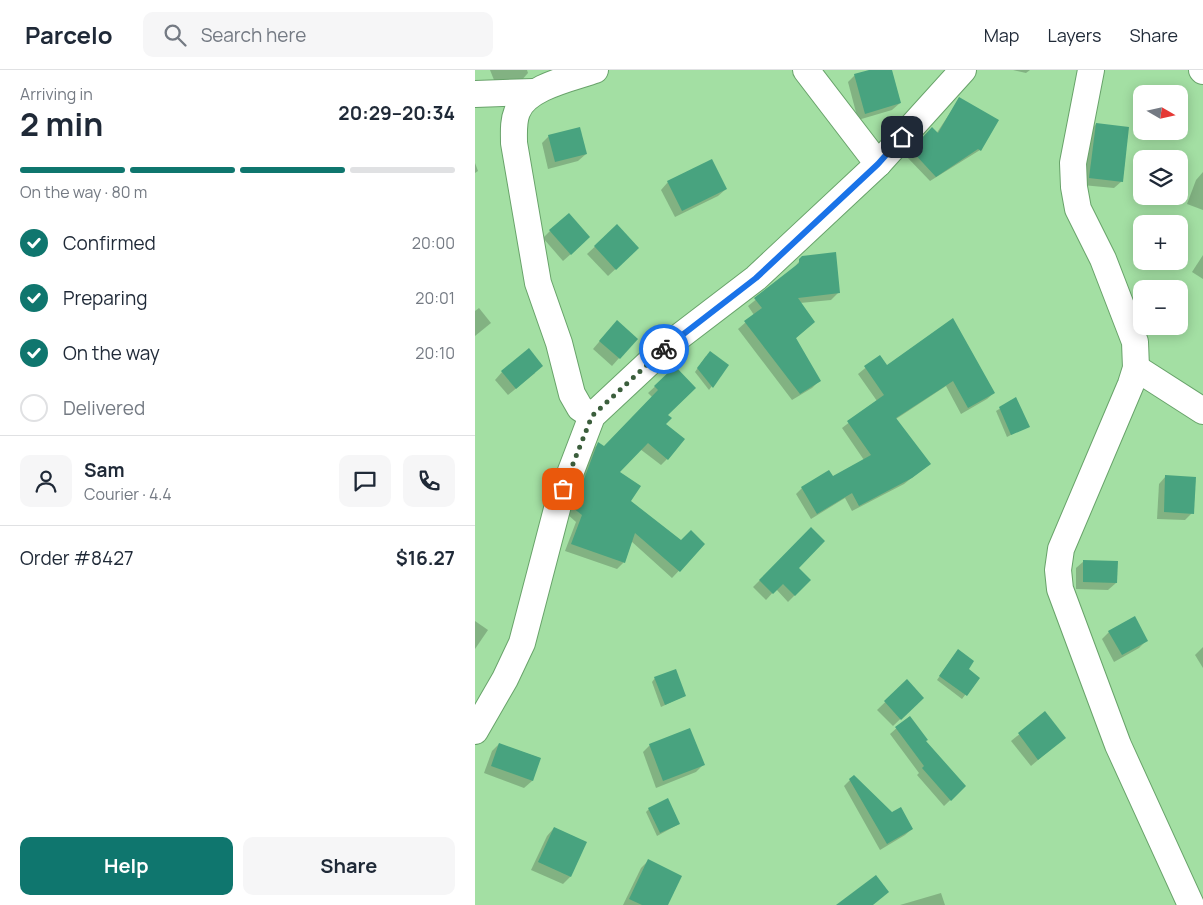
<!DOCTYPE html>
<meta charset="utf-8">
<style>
body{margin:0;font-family:Manrope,sans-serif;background:#f6f6f7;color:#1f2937;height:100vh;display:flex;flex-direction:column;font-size:19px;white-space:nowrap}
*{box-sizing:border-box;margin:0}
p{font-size:16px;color:#747a83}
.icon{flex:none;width:28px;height:28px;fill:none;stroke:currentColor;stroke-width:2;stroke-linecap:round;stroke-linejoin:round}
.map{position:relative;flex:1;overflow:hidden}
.side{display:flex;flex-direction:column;background:#fff;width:475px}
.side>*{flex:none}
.needle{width:32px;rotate:99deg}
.fabs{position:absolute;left:658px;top:15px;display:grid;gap:10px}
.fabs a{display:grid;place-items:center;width:55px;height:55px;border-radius:10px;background:#fff;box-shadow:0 2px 12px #0003;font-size:25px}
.pin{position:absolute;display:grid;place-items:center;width:42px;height:42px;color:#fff;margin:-21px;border-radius:10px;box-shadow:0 2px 8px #0006}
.courier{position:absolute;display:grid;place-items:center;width:50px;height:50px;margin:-25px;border:4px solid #1a73e8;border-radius:50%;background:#fff;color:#222;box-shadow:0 1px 6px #0007}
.headline em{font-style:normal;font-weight:700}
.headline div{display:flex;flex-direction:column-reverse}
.headline{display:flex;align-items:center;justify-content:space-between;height:85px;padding:0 20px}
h1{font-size:32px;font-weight:700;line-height:38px}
.bar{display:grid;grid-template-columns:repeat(4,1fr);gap:8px 5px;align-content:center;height:60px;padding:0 20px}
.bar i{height:6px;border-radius:4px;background:#e0e1e3}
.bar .on{background:#0f766e}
.bar p{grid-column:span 4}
.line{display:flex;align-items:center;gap:12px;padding:0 20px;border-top:1px solid #e0e1e3}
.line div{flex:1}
.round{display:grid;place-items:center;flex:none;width:52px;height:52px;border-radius:10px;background:#f6f6f7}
ol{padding:0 20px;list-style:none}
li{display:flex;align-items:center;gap:15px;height:55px}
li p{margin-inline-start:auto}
li .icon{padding:5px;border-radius:50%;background:#0f766e;color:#fff;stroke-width:4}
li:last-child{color:#747a83}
li i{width:28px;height:28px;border:2px solid #e0e1e3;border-radius:50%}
.primary-button{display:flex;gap:10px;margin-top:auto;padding:10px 20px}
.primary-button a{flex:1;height:58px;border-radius:10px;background:#0f766e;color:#fff;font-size:20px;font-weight:700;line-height:58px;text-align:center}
.primary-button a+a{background:#f6f6f7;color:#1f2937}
header{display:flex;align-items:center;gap:30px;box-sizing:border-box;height:70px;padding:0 25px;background:#fff;border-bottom:1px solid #e0e1e3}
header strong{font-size:24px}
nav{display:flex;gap:28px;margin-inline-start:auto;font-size:18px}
.search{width:350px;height:45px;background:#f6f6f7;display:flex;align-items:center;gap:12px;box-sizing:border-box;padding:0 18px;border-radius:10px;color:#747a83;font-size:19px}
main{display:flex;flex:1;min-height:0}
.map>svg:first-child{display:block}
.shadow{fill:#0003}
.building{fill:#48a37f}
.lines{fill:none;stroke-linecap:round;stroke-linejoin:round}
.minor-casing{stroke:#68a36a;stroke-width:28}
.minor{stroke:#fff;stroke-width:26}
.done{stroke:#3b5e3c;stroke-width:5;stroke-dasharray:0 9}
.route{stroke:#1a73e8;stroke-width:6}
</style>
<header>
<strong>Parcelo</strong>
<div class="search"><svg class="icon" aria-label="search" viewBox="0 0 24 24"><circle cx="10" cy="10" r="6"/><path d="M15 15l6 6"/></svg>Search here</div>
<nav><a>Map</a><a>Layers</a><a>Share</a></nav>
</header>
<main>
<section class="side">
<div class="headline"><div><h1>2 min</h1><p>Arriving in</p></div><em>20:29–20:34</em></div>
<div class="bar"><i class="on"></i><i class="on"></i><i class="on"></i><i></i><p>On the way · 80 m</p></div>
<ol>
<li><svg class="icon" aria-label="check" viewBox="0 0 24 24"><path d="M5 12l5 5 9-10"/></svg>Confirmed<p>20:00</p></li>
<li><svg class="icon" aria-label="check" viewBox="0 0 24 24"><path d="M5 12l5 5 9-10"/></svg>Preparing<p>20:01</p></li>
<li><svg class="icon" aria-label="check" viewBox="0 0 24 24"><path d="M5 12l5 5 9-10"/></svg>On the way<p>20:10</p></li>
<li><i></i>Delivered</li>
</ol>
<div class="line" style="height:90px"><a class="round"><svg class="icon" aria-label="person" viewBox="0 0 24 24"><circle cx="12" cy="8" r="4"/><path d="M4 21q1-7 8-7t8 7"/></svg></a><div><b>Sam</b><p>Courier · 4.4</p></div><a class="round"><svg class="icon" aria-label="chat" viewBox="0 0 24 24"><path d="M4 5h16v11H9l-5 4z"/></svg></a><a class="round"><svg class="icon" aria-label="phone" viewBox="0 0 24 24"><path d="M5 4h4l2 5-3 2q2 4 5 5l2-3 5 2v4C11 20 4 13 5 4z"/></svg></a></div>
<div class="line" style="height:65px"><div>Order #8427</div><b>$16.27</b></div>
<div class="primary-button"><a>Help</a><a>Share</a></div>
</section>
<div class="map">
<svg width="728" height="835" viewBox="0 0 728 835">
<rect width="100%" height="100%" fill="#a3dfa3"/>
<g class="shadow">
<path d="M15,0H52L53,3L46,11L21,15Z"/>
<path d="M398,0H415L425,33L417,40L383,50L373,12L380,5Z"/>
<path d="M538,0H555L551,3Z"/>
<path d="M485,28L505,80L455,111L431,86L451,64H461Z"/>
<path d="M621,54L647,111L639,118L607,115L614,62Z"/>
<path d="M74,66L111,84L103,91L73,99L67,73Z"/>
<path d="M0,93L3,101L0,103Z"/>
<path d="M728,102V140L712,134L721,110Z"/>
<path d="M193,112L251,119L243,126L200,147L186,120Z"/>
<path d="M142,156L163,178L133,206L112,184Z"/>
<path d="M75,161L106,175L88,191L68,168Z"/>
<path d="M728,185V209L717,202Z"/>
<path d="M328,187L364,222L356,230L325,233L339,252L320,269L344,311L337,318L317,330L263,259L279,245L273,236L317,200Z"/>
<path d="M4,238L16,253L0,266V241Z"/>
<path d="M477,250L519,323L512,329L486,344L471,316L421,349L454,394L429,414L377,441L370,428L336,449L321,424L327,418L358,408L389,390L367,358L402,331L383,304L405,286L412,297Z"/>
<path d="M135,259L161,269L137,296L118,279Z"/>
<path d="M231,286L252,296L234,320L220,302Z"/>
<path d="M200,298L189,354L192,389L186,395L165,379L143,402L154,432L206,471L229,474L197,508L156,471L149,492L142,499L90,481L101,452L92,444L117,380L123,374L129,377L177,327L173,323Z"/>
<path d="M27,302L60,303L33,325L20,310Z"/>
<path d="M540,329L553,356L532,367L521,341Z"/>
<path d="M691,406L717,443L710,450L682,449L684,414Z"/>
<path d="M336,459L322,498L335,510L313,532L301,519L291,530L278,517Z"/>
<path d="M609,491L641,513L633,520L601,519V498Z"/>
<path d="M0,551L13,560L0,579Z"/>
<path d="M634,562L672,570L664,578L639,592L627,569Z"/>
<path d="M728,577V598L720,585Z"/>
<path d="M480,584L492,599L503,608L487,629L462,610Z"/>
<path d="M180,608L209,626L186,637L177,612Z"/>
<path d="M432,611L440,635L418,656L402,640Z"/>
<path d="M570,643L589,668L556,696L536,671Z"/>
<path d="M434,647L450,672L490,716L469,736L442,705L444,703L415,664Z"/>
<path d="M24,674L65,688L57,711L49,718L9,703L17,681Z"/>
<path d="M175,675L228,695L221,702L181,718L168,682Z"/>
<path d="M375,710L417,743L437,759L430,765L405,780L369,716Z"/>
<path d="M174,739L204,754L182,766L171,742Z"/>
<path d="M79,758L110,772L95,807L88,814L56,800L72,766Z"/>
<path d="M173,791L192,835H148L166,798Z"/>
<path d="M466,823L470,835H425Z"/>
</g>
<g class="building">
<path d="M394,0H417L426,33L390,44L379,4Z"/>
<path d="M484,27L524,50L506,81L503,79L461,107L436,80L457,57L463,63Z"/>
<path d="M621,53L654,57L648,112L614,108Z"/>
<path d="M105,57L112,84L80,92L73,65Z"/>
<path d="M237,89L252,119L207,141L192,111Z"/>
<path d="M94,143L115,167L96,185L74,160Z"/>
<path d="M142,154L164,178L141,200L119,176Z"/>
<path d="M361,182L365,223L323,228L340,252L321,268L346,311L325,324L269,251L287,238L279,228L324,193V189L327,186Z"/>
<path d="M478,248L520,323L493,338L478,311L421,348L456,394L437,408L384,436L377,423L342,444L326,417L354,400L358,406L396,385L372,351L409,325L389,296L405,285L412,295Z"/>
<path d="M142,250L163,269L145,289L124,271Z"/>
<path d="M54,278L68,296L41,319L26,301Z"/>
<path d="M235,281L254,295L238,318L222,298Z"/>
<path d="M200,296L221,318L193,345L197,348L191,354L210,369L193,390L173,373L145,402L166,416L156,431L206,470L216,460L230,474L205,502L160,463L150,493L96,474L107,445L98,438L123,372L129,376L183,320L179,316Z"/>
<path d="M541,327L555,357L536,365L524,337Z"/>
<path d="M690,405L721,407L719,444L689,442Z"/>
<path d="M336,457L350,471L324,498L336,510L320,526L308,514L298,524L284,510Z"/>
<path d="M608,490L643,491L642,513L608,512Z"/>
<path d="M660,546L673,571L647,585L633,561Z"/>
<path d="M483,579L499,591L494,599L505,608L492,626L464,606Z"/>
<path d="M201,599L211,626L190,635L179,607Z"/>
<path d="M432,609L449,628L426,650L409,631Z"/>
<path d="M570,641L591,668L563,690L543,663Z"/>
<path d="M435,646L453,670L451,671L491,716L476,731L447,698L449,696L420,657Z"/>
<path d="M215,658L230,695L188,711L174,674Z"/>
<path d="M24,673L66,688L58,711L16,696Z"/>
<path d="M379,705L417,742L426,737L438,759L412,774L374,709Z"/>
<path d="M193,728L205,754L185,763L173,738Z"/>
<path d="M79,757L112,772L96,807L63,792Z"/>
<path d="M173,789L207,806L193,835H167L154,829Z"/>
<path d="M401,805L414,822L398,835H361Z"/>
</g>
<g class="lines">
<defs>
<g id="minor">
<path d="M331,0L403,94"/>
<path d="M616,0L598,93L599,117L603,139L628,189L660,272L661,298L656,314L586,479L583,500L585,519L643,675L716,835"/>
<path d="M727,0L728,1"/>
<path d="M0,24L59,22"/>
<path d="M661,298L728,341"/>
<path d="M117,346L105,338L97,324L84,273L63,213L39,73C39,62 38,52 42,42C51,17 97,8 120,0"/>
<path d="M0,661L30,609L47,573L83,435L117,346L192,276L281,208L403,94L488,0"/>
</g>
</defs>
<use href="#minor" class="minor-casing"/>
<use href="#minor" class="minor"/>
</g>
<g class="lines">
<path class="done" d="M88,419L117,346L189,279"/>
<path class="route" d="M189,279L281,208L403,94L427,67"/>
</g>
</svg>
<div class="fabs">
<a><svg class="needle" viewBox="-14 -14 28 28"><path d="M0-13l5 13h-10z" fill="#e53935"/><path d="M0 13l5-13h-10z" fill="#747a83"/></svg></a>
<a><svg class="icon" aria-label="layers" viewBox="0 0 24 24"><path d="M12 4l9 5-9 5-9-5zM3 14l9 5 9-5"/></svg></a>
<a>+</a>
<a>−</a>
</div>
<div class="pin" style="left:88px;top:419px;background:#ea580c"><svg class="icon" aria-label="bag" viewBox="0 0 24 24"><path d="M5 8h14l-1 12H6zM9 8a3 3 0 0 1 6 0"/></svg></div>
<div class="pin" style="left:427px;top:67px;background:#1f2937"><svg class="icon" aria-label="home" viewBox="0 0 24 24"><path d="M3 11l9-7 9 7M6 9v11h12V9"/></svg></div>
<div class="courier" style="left:189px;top:279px"><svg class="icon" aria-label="bike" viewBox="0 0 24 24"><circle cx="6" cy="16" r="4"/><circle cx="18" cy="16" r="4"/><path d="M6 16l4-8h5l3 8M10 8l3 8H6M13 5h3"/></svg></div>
</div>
</main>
